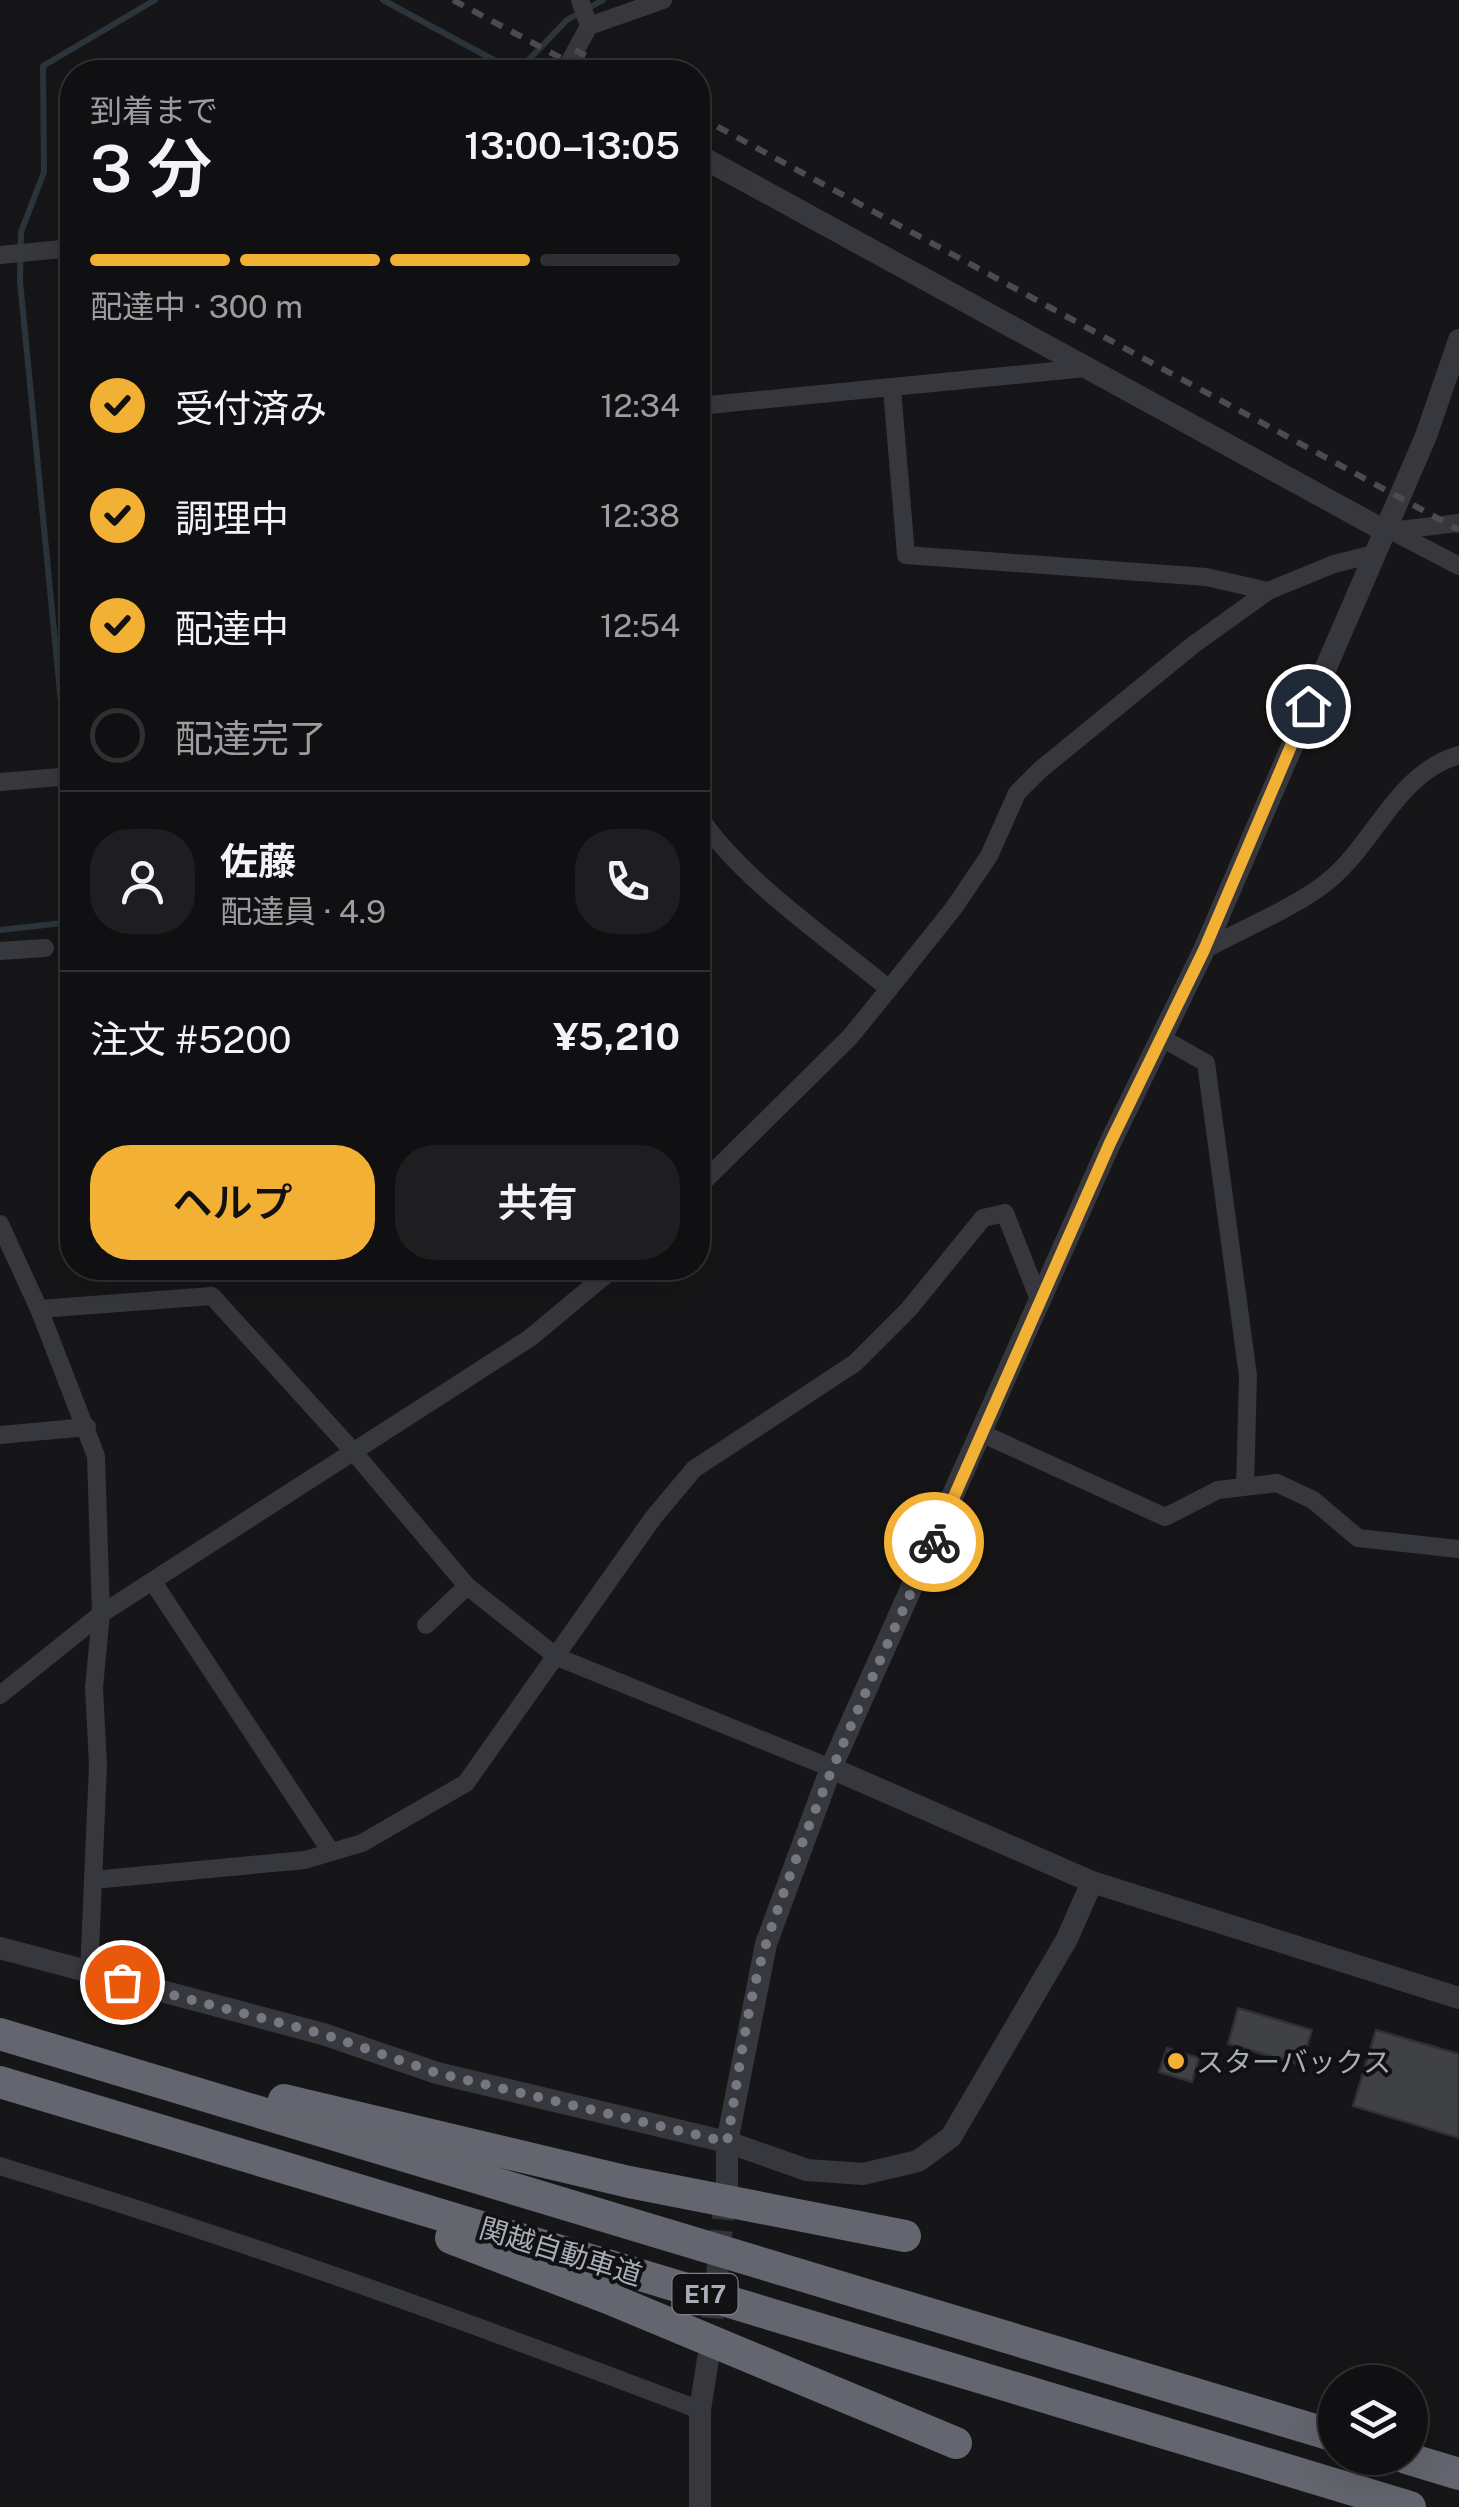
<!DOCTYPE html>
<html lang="ja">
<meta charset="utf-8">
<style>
body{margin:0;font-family:"Public Sans","Noto Sans JP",sans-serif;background:#1e1e20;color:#f1f3f6;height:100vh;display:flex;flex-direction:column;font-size:38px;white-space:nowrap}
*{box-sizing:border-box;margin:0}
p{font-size:32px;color:#9c9d9f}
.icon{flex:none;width:55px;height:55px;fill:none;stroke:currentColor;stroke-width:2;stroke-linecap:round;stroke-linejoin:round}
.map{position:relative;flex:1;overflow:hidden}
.sheet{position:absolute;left:60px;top:60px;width:650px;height:1220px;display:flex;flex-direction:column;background:#101012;border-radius:40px;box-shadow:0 10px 40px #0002,0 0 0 2px #303032}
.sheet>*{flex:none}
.tools{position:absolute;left:1318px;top:2365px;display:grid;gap:20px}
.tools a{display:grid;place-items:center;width:110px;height:110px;border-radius:50%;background:#101012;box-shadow:0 10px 40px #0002,0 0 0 2px #303032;font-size:50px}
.pin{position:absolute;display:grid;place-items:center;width:85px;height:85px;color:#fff;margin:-42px;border:5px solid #fff;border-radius:50%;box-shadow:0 2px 10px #0007}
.courier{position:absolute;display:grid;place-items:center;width:100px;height:100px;margin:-50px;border:8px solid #f2b134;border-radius:50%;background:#fff;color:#222;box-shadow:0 2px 12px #0007}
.headline em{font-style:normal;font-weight:600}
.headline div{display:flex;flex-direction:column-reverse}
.headline{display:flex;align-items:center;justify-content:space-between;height:170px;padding:0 30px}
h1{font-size:65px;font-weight:600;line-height:75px}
.bar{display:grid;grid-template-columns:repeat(4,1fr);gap:15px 10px;align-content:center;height:120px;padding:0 30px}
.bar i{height:12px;border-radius:8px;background:#303032}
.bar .current{background:#f2b134}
.bar p{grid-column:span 4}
.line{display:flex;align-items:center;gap:25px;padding:0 30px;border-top:2px solid #303032}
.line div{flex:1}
.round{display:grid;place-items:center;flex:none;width:105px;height:105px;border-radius:40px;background:#1e1e20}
ol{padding:0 30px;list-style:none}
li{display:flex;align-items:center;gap:30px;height:110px}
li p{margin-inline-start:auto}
li .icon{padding:10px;border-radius:50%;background:#f2b134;color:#111;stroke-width:4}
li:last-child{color:#9c9d9f}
li i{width:55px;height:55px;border:5px solid #303032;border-radius:50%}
.primary-button{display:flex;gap:20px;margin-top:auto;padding:20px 30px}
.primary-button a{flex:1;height:115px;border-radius:40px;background:#f2b134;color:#111;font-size:40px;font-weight:600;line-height:115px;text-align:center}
.primary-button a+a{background:#1e1e20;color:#f1f3f6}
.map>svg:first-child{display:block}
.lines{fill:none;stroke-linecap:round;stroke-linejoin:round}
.stream{stroke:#2c353c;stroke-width:6}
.building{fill:#404145;stroke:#303034;stroke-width:2.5}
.tertiary-tunnel{stroke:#333438;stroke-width:22;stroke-dasharray:22 11;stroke-linecap:butt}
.minor{stroke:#37383d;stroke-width:18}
.tertiary{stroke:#37383d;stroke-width:22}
.motorway{stroke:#63666e;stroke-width:32}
.rail{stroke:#4a4c52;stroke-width:6;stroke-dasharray:12 10;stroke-linecap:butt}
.done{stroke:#757880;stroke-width:10;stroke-dasharray:0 18}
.route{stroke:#f2b134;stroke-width:12}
.poi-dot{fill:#f2b134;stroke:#111113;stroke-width:4}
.labels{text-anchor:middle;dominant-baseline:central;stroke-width:8;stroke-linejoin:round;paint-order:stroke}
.shield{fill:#111113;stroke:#7b7e86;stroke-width:2.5}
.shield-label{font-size:25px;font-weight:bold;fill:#a8adb8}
.poi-label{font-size:28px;fill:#a8adb8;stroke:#111113;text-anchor:start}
.street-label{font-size:28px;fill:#a8adb8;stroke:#111113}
</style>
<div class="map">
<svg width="1459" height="2507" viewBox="0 0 1459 2507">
<rect width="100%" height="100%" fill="#161618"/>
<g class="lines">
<g class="stream">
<path d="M383,0L516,72"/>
<path d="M517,72L567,20L603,0"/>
<path d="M72,816L20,281L21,232L44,172L43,66L155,0"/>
<path d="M0,930L72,922"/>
</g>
</g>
<g class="building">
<path d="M1238,2008L1312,2030L1301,2065L1228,2044Z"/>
<path d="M1376,2030L1459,2054V2138L1353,2106Z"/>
<path d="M1167,2048L1199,2058L1192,2082L1159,2072Z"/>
</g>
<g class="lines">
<path class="tertiary-tunnel" d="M709,2351L726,2189"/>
<g class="minor">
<path d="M580,0L589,26"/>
<path d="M564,72L589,26L663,0"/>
<path d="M0,255L72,248"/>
<path d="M892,389L906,555L1206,577L1268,591"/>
<path d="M698,406L1086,368"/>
<path d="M1390,531L1459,523"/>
<path d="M1392,531L1459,566"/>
<path d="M0,782L72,776"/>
<path d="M698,815C742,881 828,938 889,989"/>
<path d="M1204,950C1240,930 1296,907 1327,882C1375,844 1396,773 1459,755"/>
<path d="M0,951L45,948"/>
<path d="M1162,1038L1206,1063L1248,1376L1245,1486"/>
<path d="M698,1187L850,1037L889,989L953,909L989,856L1017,793L1040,770L1193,645L1268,591L1334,564L1374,554"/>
<path d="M0,1224L39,1309L96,1456L101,1614L94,1687L98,1765L89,1974"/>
<path d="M39,1309L212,1296L352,1450L467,1586L557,1657L831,1768"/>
<path d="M983,1434L1165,1517L1218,1490L1277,1483L1313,1500L1358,1538L1459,1549"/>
<path d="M0,1435L87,1427"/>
<path d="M153,1582L331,1852"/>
<path d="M426,1625L467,1586"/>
<path d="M0,1695L101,1614L530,1338L614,1268"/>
<path d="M93,1880L305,1860L362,1843L466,1783L653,1518L694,1469L855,1363L909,1309L983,1218L1005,1213L1040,1302"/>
<path d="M0,2166C237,2238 469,2322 700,2410"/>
</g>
<g class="tertiary">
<path d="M698,155L1385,531"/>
<path d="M831,1768L1092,1882L1459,1998"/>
<path d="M0,1948L323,2034L437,2073L727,2142L807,2170L863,2174L918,2161L951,2137L1067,1939L1092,1882"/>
<path d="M727,2187V2142L766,1944L831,1768L1110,1143L1204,950L1426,436L1459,340"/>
<path d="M700,2507V2410L708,2359"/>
</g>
<g class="motorway">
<path d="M0,2034L1335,2436"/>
<path d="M0,2082L1410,2507"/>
<path d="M284,2100L629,2182L905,2236"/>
<path d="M451,2238L608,2298L956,2443"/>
<path d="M1406,2458L1459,2474"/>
</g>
<g class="rail">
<path d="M453,0L587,72"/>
<path d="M575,50L617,72"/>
<path d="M698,116L1459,530"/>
</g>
</g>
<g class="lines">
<path class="done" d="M122,1982L323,2034L437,2073L727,2142C739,2075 746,2006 767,1941C812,1804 874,1674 934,1542"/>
<path class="route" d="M934,1542L1110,1143L1204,950L1308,706"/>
</g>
<circle class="poi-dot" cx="1176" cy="2061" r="10"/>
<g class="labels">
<rect class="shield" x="672.5" y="2274" width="65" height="40" rx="8"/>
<g class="shield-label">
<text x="705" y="2294">E17</text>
</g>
<g class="poi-label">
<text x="1196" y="2061">スターバックス</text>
</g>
<g class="street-label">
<text transform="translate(561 2251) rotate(17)">関越自動車道</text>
</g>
</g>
</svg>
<div class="tools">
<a><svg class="icon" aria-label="layers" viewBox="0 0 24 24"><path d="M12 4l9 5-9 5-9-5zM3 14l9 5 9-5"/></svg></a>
</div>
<div class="pin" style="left:122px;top:1982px;background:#ea580c"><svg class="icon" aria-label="bag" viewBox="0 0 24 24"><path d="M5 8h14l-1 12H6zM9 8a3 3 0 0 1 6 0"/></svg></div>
<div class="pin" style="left:1308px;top:706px;background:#1f2937"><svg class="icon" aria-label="home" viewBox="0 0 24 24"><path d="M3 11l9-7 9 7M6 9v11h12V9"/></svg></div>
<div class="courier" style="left:934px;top:1542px"><svg class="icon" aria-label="bike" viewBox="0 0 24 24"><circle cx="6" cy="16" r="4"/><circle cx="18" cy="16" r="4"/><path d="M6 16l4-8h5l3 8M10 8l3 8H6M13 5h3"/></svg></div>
<section class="sheet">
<div class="headline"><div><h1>3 分</h1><p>到着まで</p></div><em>13:00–13:05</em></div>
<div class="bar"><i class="current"></i><i class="current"></i><i class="current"></i><i></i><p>配達中 · 300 m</p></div>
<ol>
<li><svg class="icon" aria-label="check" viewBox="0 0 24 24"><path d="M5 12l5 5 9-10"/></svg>受付済み<p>12:34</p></li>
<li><svg class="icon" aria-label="check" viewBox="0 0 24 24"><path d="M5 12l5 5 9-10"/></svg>調理中<p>12:38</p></li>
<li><svg class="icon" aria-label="check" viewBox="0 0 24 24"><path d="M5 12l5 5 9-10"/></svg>配達中<p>12:54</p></li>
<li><i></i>配達完了</li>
</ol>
<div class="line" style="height:180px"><a class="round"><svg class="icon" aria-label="person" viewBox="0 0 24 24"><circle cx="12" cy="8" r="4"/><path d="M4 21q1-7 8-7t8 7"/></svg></a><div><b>佐藤</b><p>配達員 · 4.9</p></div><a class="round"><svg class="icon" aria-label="phone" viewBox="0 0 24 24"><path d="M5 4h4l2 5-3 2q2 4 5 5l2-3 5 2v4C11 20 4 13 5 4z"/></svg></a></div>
<div class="line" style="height:130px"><div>注文 #5200</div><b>¥5,210</b></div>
<div class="primary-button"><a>ヘルプ</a><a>共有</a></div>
</section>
</div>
